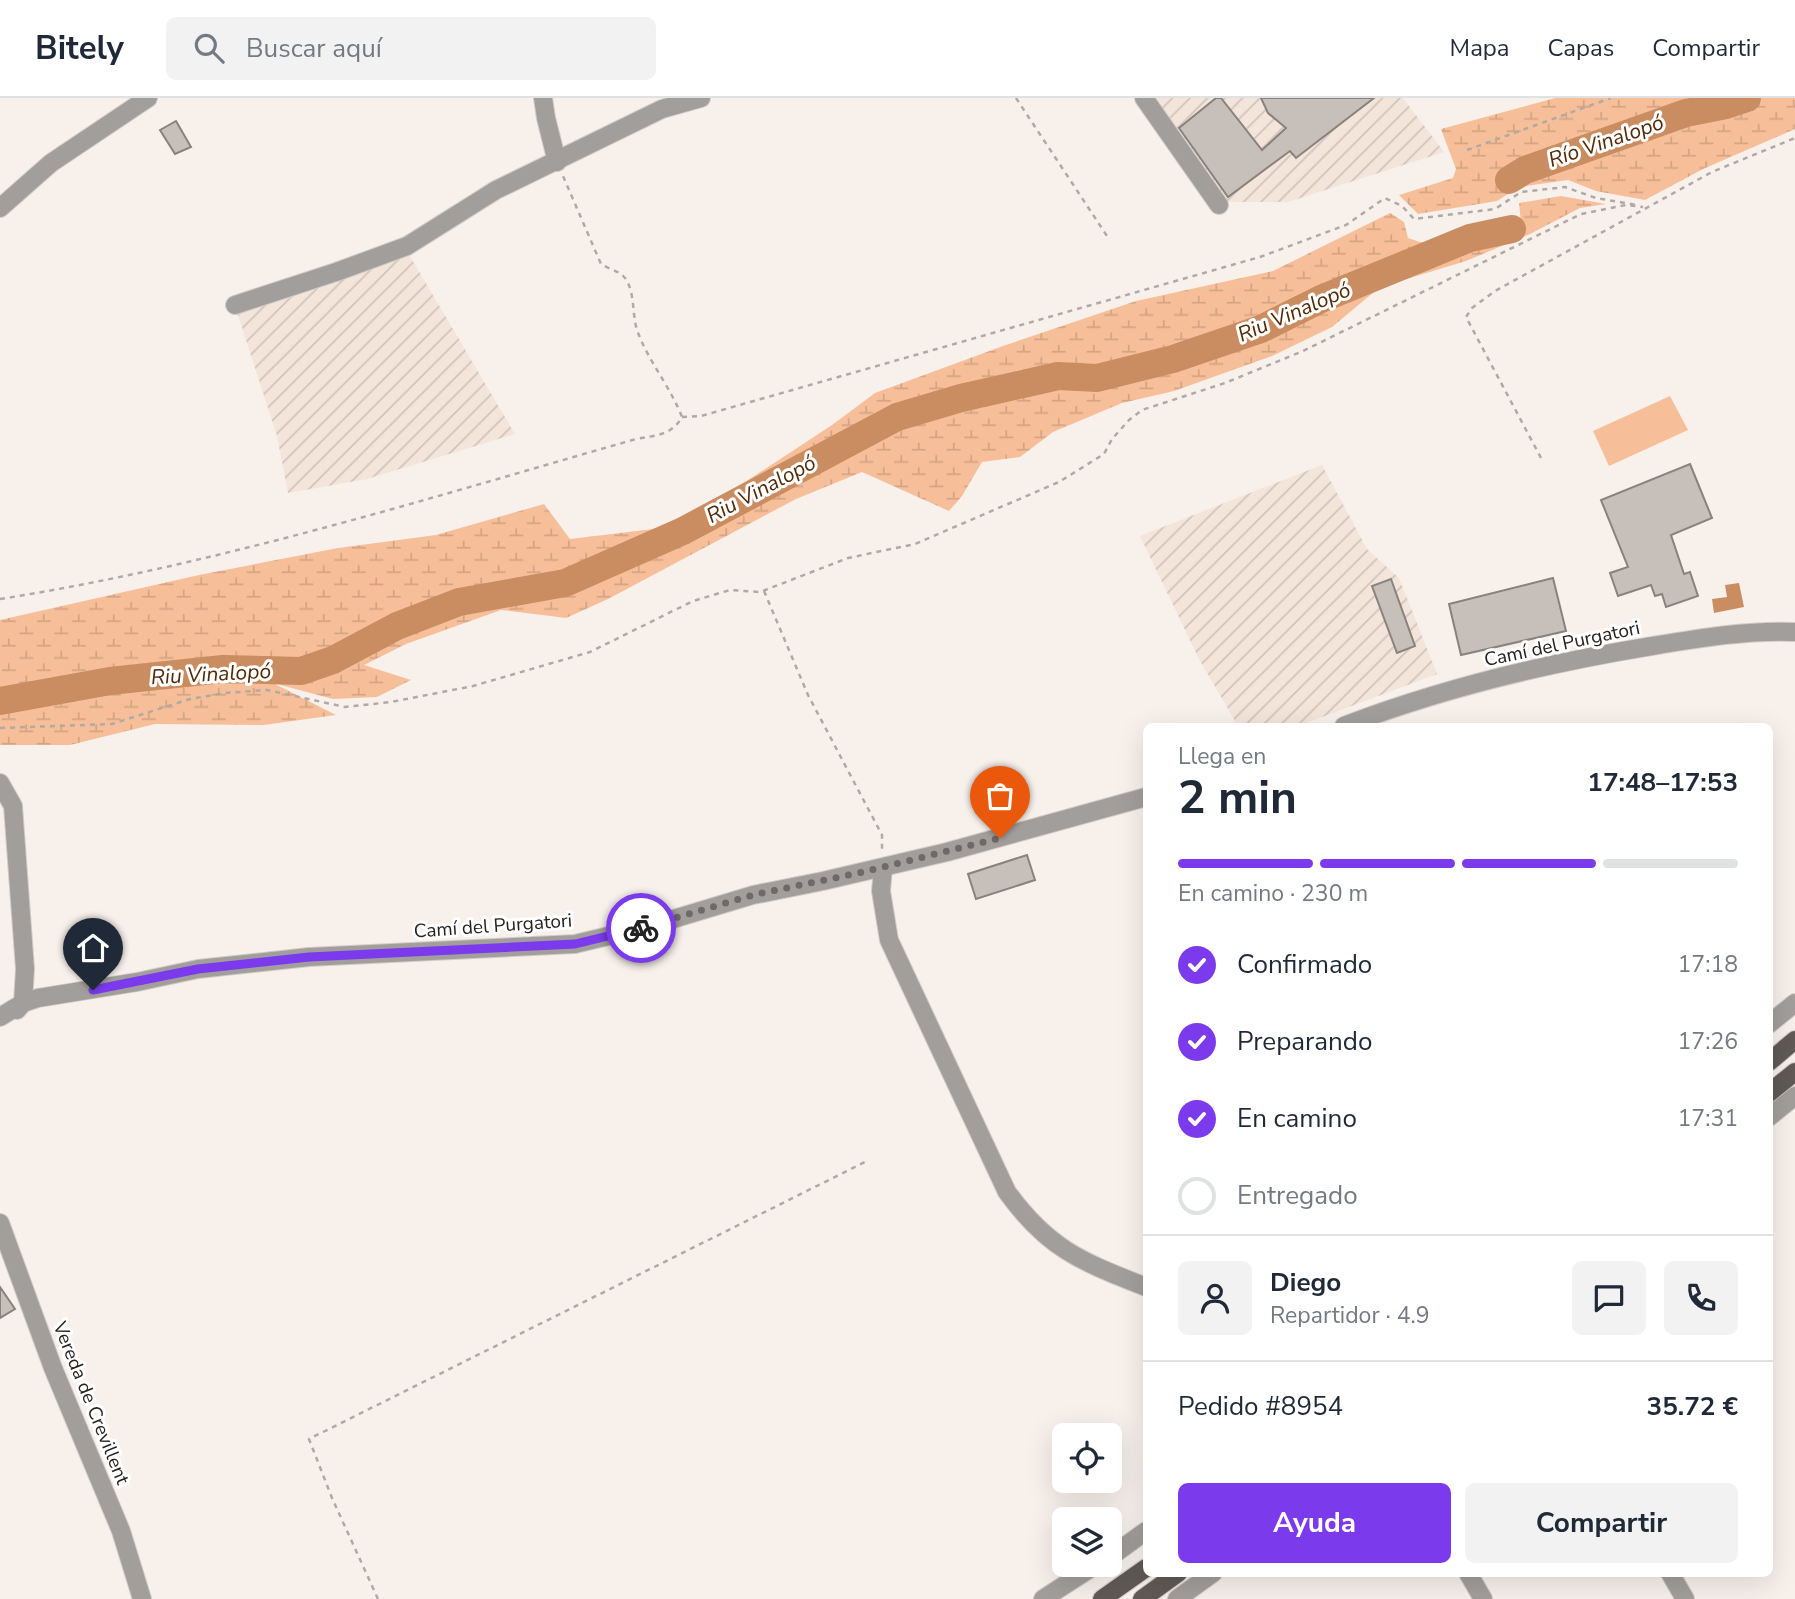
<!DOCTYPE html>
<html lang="es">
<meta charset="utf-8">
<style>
body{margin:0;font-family:"Nunito Sans",sans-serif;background:#f2f2f3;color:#1f2937;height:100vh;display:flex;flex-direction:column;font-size:26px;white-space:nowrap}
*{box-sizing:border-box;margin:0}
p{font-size:23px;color:#747a83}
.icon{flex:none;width:38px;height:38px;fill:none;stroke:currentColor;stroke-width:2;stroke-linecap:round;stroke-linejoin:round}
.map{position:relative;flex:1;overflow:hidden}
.drawer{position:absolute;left:1143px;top:625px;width:630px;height:854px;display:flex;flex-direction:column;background:#fff;border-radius:10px;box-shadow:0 7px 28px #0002}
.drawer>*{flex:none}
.controls{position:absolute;left:1052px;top:1325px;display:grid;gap:14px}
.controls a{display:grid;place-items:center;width:70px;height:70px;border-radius:10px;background:#fff;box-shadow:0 7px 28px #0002;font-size:35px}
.pin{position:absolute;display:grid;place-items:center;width:60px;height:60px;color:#fff;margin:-72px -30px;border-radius:50% 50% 50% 0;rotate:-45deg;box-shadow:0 0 7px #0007}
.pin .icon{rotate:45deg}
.courier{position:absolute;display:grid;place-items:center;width:70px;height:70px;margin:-35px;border:5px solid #7c3aed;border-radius:50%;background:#fff;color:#222;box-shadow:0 2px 9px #0007}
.headline em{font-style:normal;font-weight:700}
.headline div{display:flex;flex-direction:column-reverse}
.headline{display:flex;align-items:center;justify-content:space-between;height:119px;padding:0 35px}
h1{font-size:46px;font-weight:700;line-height:52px}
.bar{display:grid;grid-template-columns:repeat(4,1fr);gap:10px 7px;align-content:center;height:84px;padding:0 35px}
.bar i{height:9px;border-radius:5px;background:#e0e1e3}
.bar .current{background:#7c3aed}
.bar p{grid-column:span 4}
.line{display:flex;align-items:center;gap:18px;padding:0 35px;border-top:2px solid #e0e1e3}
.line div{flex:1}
.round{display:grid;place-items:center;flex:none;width:74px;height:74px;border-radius:10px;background:#f2f2f3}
ol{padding:0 35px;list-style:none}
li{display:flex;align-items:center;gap:21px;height:77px}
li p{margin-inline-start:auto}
li .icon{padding:7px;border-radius:50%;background:#7c3aed;color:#fff;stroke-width:4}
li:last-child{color:#747a83}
li i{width:38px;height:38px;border:4px solid #e0e1e3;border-radius:50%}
.cta{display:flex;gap:14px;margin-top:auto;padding:14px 35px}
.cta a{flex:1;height:80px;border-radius:10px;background:#7c3aed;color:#fff;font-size:28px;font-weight:700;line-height:80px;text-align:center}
.cta a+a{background:#f2f2f3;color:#1f2937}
header{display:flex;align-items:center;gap:42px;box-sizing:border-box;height:98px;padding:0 35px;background:#fff;border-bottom:2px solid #e0e1e3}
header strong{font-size:33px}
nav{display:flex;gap:38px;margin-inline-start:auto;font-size:24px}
.search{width:490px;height:63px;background:#f2f2f3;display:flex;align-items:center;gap:18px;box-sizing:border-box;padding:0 24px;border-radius:10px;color:#747a83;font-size:26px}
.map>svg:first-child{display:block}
.industrial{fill:url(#industrial-furrows)}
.wetland{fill:url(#wetland-marsh)}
.pitch{fill:#f7bf99}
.water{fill:#ca8d61}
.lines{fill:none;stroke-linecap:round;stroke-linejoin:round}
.river{stroke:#ca8d61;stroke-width:28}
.building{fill:#c7bfba;stroke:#89827d;stroke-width:2}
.minor-casing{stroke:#d2cbc6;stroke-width:20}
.major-casing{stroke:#d2cbc6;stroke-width:20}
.path{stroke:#b0aaa6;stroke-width:2.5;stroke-dasharray:5 5;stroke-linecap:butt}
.minor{stroke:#a29e9c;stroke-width:18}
.major{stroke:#605a57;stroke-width:18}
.done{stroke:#6f6a67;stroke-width:7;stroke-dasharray:0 12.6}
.route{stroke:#7c3aed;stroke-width:9}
.labels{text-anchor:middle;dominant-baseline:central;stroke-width:6;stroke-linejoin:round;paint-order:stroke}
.street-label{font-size:19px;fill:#252220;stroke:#fff}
.water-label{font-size:21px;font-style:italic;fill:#532a08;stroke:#fff}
</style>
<header>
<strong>Bitely</strong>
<div class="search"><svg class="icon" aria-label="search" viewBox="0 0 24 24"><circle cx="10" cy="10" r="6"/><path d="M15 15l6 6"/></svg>Buscar aquí</div>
<nav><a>Mapa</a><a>Capas</a><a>Compartir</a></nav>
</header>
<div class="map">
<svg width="1795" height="1501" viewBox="0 0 1795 1501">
<defs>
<pattern id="industrial-furrows" width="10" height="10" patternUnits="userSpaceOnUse" patternTransform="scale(1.75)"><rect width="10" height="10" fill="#f4e5db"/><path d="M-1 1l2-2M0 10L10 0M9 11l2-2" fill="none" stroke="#d1c4bc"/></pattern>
<pattern id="wetland-marsh" width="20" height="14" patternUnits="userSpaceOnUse" patternTransform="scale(1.75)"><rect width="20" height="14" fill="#f7bf99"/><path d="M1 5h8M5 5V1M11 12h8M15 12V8" fill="none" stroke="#d4a484"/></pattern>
</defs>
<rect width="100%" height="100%" fill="#f8f0eb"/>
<g class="industrial">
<path d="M1152,0H1403L1444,54L1288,104H1226Z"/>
<path d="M408,155L515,336L367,381L288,395L277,338L237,214Z"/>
<path d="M1322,367L1367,451L1399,480L1437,576L1298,628H1238L1199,561L1140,438Z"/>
</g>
<g class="wetland">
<path d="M1555,0H1795V31L1703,71L1645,102L1596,93L1568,82L1519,89L1497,103L1418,116L1399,97L1453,80L1456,71L1441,31Z"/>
<path d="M1561,98L1606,106L1580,110L1530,136L1466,163L1380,189L1332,229L1272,258L1174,293L1122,305L1053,334L1020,359L982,364L962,398L949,413L862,374L796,401L608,501L566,520L501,512L406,546L364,567L411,582L377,599L333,601L273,585L336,617L264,627L155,626L70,647H0V522L199,477L338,450L436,437L544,406L570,441L678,428L832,327L875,295L1003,248L1136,203L1273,173L1390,115L1404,124L1408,140L1423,145L1521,124L1519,105Z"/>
</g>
<path class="pitch" d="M1670,298L1688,332L1609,368L1593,333Z"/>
<path class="water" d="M1739,485L1744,509L1714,515L1712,501L1727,499L1725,487Z"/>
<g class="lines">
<g class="river">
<path d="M1509,82L1525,72L1686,15L1726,7L1747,0"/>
<path d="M0,603L110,583L223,571L301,573L333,562L397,528L459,504L565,485L683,433L897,319L961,300L1058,278L1097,280L1173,261L1261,231L1321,201L1470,140L1512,131"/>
</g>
</g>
<g class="building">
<path d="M1216,0H1221L1262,52L1286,30L1268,15L1261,0H1374L1296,60L1290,53L1228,99L1179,30Z"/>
<path d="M176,23L191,49L175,56L160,32Z"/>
<path d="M1690,366L1712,420L1671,437L1684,476L1690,474L1698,498L1666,509L1662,496L1655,498L1651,487L1618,498L1610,475L1628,469L1601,402Z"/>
<path d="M1553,480L1566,533L1461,557L1449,506Z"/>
<path d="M1391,481L1415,548L1397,555L1372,488Z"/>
<path d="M1027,757L1035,782L976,801L968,776Z"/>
<path d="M0,1189L15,1211L0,1220Z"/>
</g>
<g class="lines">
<defs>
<g id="minor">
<path d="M543,0L546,20L557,64"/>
<path d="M1144,0L1219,107"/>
<path d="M0,110L51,65L148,0"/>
<path d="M235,207L336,174L407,148L496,92L662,11L701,0"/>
<path d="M1344,628C1443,590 1548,565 1652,548C1700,540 1747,532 1795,534"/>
<path d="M0,685L13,708L25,871L23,905L17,912"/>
<path d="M883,770L881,793L889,842L1007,1094C1049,1152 1083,1164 1146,1189"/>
<path d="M0,919L23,905L38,900L137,884L198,871L309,859L575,846L650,828L753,797L823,783L947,754L1146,699"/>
<path d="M1769,926L1795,905"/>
<path d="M1769,1019L1795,998"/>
<path d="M0,1125L53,1270L121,1433L142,1501"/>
<path d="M1110,1459L1146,1433"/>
<path d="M1468,1475L1483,1501"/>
<path d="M1670,1475L1685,1501"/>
<path d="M1043,1501L1097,1466"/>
<path d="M1177,1501L1213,1475"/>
</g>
<g id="major">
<path d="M1769,964L1795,942"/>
<path d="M1769,995L1795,974"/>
<path d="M1102,1501L1146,1470"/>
<path d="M1142,1501L1178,1475"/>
</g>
</defs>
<use href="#minor" class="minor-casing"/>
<use href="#major" class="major-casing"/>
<g class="path">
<path d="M1016,0L1107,138"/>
<path d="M1467,52L1611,0"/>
<path d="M682,319L701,318L1260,159L1346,127L1385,100L1402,108L1414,121L1495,111L1521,94L1565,89L1596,100L1637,107"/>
<path d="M1541,360L1466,219L1472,210L1495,193L1712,74L1795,40"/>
<path d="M764,493L808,597L882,737V753"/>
<path d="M0,501C216,467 426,401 636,341C656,337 671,338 682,319C670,288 648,263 637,232C632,216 635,198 627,183C622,173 610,172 601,166L563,78"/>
<path d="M0,630L112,626L190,601L225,595L267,592L345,609L391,604L473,588L590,554L693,503L730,492L760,494L848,460L915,446L1059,384L1104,356L1112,341L1129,322L1142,312L1225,285L1303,253L1581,116L1626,107L1643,109"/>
<path d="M378,1501L332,1400L309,1341L869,1062"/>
</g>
<use href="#minor" class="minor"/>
<use href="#major" class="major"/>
</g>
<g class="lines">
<path class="done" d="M641,830L753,797L863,774L1000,740"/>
<path class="route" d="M93,892L198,871L309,859L575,846L641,830"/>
</g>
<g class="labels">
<g class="street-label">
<text transform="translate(1562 546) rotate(-12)">Camí del Purgatori</text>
<text transform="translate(493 828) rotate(-4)">Camí del Purgatori</text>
<text transform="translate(91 1305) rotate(68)">Vereda de Crevillent</text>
</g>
<g class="water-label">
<text transform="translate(1606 43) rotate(-19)">Río Vinalopó</text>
<text transform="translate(1294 214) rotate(-23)">Riu Vinalopó</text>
<text transform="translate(761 391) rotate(-28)">Riu Vinalopó</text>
<text transform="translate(211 576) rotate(-3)">Riu Vinalopó</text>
</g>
</g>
</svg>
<div class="controls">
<a><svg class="icon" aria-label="locate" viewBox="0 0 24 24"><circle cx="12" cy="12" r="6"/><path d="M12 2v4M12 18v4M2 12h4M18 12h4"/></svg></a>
<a><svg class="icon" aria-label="layers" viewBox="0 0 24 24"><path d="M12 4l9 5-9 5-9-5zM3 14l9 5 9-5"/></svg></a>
</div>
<div class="pin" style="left:1000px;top:740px;background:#ea580c"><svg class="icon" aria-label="bag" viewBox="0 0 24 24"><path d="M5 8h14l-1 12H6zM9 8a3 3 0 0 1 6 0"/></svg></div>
<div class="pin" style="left:93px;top:892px;background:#1f2937"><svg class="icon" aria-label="home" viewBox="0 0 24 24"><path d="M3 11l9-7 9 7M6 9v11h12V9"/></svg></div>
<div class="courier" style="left:641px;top:830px"><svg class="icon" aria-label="bike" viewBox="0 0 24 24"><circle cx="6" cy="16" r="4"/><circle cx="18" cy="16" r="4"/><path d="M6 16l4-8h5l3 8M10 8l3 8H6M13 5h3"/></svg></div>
<section class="drawer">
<div class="headline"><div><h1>2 min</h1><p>Llega en</p></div><em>17:48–17:53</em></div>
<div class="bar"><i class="current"></i><i class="current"></i><i class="current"></i><i></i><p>En camino · 230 m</p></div>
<ol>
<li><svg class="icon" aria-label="check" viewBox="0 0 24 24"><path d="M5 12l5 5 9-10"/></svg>Confirmado<p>17:18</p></li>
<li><svg class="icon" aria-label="check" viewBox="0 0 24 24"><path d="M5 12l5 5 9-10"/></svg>Preparando<p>17:26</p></li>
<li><svg class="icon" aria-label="check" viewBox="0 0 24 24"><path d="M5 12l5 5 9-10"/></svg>En camino<p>17:31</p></li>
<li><i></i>Entregado</li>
</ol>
<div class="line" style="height:126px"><a class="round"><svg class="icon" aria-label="person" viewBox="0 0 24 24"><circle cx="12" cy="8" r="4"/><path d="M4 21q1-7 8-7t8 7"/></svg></a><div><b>Diego</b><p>Repartidor · 4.9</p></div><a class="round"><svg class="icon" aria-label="chat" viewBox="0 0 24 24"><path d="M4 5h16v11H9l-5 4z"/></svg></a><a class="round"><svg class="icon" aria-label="phone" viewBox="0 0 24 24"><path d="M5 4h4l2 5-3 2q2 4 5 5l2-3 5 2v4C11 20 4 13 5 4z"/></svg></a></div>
<div class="line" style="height:91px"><div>Pedido #8954</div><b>35.72 €</b></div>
<div class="cta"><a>Ayuda</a><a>Compartir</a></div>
</section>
</div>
